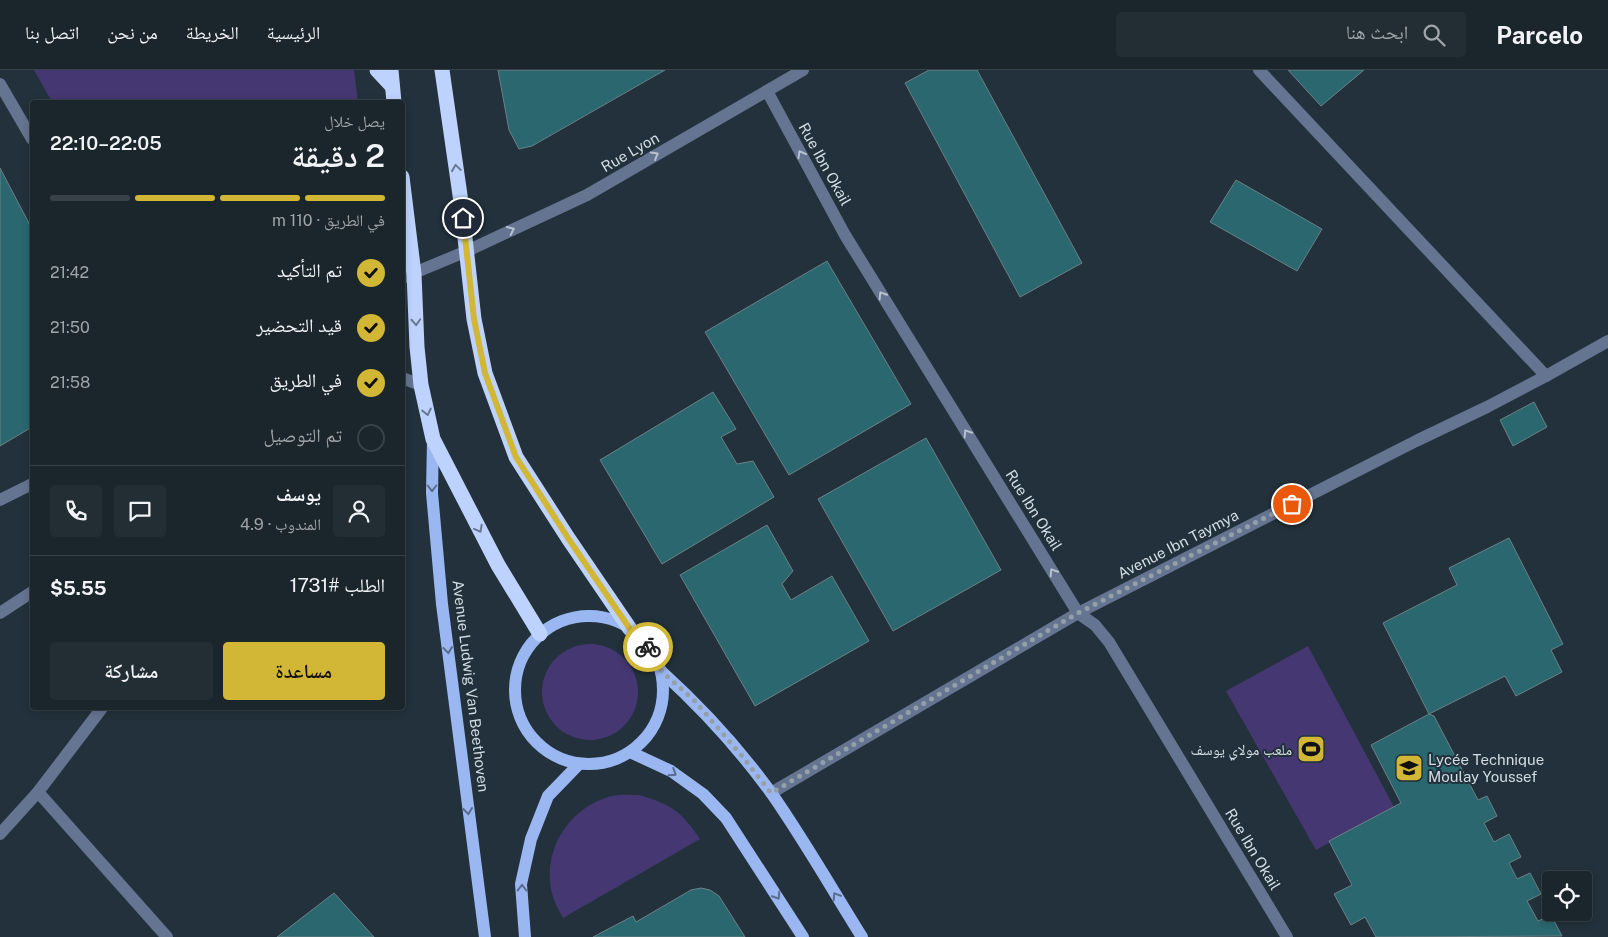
<!DOCTYPE html>
<html lang="ar">
<meta charset="utf-8">
<style>
body{margin:0;font-family:"Public Sans","Noto Naskh Arabic",sans-serif;background:#232d34;color:#f1f3f6;direction:rtl;height:100vh;display:flex;flex-direction:column;font-size:19px;white-space:nowrap}
*{box-sizing:border-box;margin:0}
p{font-size:16px;color:#9fa5a9}
.icon{flex:none;width:28px;height:28px;fill:none;stroke:currentColor;stroke-width:2;stroke-linecap:round;stroke-linejoin:round}
.map{position:relative;flex:1;overflow:hidden;direction:ltr}
.panel{position:absolute;left:30px;top:30px;width:375px;height:610px;display:flex;flex-direction:column;background:#1a252c;border-radius:5px;box-shadow:0 2px 8px #0003,0 0 0 1px #384248;direction:rtl}
.panel>*{flex:none}
.tools{position:absolute;left:1542px;top:801px;display:grid;gap:10px}
.tools a{display:grid;place-items:center;width:50px;height:50px;border-radius:5px;background:#1a252c;box-shadow:0 2px 8px #0003,0 0 0 1px #384248;font-size:25px}
.pin{position:absolute;display:grid;place-items:center;width:42px;height:42px;color:#fff;margin:-21px;border:2px solid #fff;border-radius:50%;box-shadow:0 1px 5px #0007}
.courier{position:absolute;display:grid;place-items:center;width:50px;height:50px;margin:-25px;border:4px solid #d2b736;border-radius:50%;background:#fff;color:#222;box-shadow:0 1px 6px #0007}
.headline em{font-style:normal;font-weight:600}
.headline div{display:flex;flex-direction:column-reverse}
.headline{display:flex;align-items:center;justify-content:space-between;height:85px;padding:0 20px}
h1{font-size:32px;font-weight:600;line-height:38px}
.bar{display:grid;grid-template-columns:repeat(4,1fr);gap:8px 5px;align-content:center;height:60px;padding:0 20px}
.bar i{height:6px;border-radius:4px;background:#384248}
.bar .active{background:#d2b736}
.bar p{grid-column:span 4}
.line{display:flex;align-items:center;gap:12px;padding:0 20px;border-top:1px solid #384248}
.line div{flex:1}
.round{display:grid;place-items:center;flex:none;width:52px;height:52px;border-radius:5px;background:#232d34}
ol{padding:0 20px;list-style:none}
li{display:flex;align-items:center;gap:15px;height:55px}
li p{margin-inline-start:auto}
li .icon{padding:5px;border-radius:50%;background:#d2b736;color:#111;stroke-width:4}
li:last-child{color:#9fa5a9}
li i{width:28px;height:28px;border:2px solid #384248;border-radius:50%}
.primary-button{display:flex;gap:10px;margin-top:auto;padding:10px 20px}
.primary-button a{flex:1;height:58px;border-radius:5px;background:#d2b736;color:#111;font-size:20px;font-weight:600;line-height:58px;text-align:center}
.primary-button a+a{background:#232d34;color:#f1f3f6}
header{display:flex;align-items:center;gap:30px;box-sizing:border-box;height:70px;padding:0 25px;background:#1a252c;border-bottom:1px solid #384248}
header strong{font-size:24px}
nav{display:flex;gap:28px;margin-inline-start:auto;font-size:18px}
.search{width:350px;height:45px;background:#232d34;display:flex;align-items:center;gap:12px;box-sizing:border-box;padding:0 18px;border-radius:5px;color:#9fa5a9;font-size:19px}
.map>svg:first-child{display:block}
.green{fill:#453872}
.building{fill:#2a676f;stroke:#6b8286}
.lines{fill:none;stroke-linecap:round;stroke-linejoin:round}
.minor{stroke:#657490;stroke-width:12}
.major{stroke:#9ab7f1;stroke-width:12}
.highway{stroke:#bdd2fd;stroke-width:15}
.oneway{stroke:#b7c2ce}
.oneway2{stroke:#687992}
.oneway3{stroke:#586d8d}
.done{stroke:#94a0a8;stroke-width:5;stroke-dasharray:0 9}
.route{stroke:#d2b736;stroke-width:6}
.labels{text-anchor:middle;dominant-baseline:central;stroke-width:4;stroke-linejoin:round;paint-order:stroke}
.street-label{font-size:15px;fill:#d2dce2;stroke:#22313b}
.poi-label{font-size:15px;fill:#d2dce2;stroke:#22313b;text-anchor:end}
</style>
<header>
<strong>Parcelo</strong>
<div class="search"><svg class="icon" aria-label="search" viewBox="0 0 24 24"><circle cx="10" cy="10" r="6"/><path d="M15 15l6 6"/></svg>ابحث هنا</div>
<nav><a>الرئيسية</a><a>الخريطة</a><a>من نحن</a><a>اتصل بنا</a></nav>
</header>
<div class="map">
<svg width="1608" height="867" viewBox="0 0 1608 867">
<rect width="100%" height="100%" fill="#22313b"/>
<g class="green">
<path d="M34,0H354L358,32H52Z"/>
<circle cx="590" cy="622" r="48"/>
<path d="M1308,576L1394,737L1316,780L1226,621Z"/>
<path d="M639,725C672,735 680,740 700,769L563,848C559,840 554,832 552,823C542,780 569,737 612,726C620,724 630,725 639,725Z"/>
</g>
<g class="building">
<path d="M498,0H665L532,76L519,79L509,60Z"/>
<path d="M929,0H977L1082,193L1020,227L905,13Z"/>
<path d="M1288,0H1364L1321,36Z"/>
<path d="M0,98L32,159V357L0,376Z"/>
<path d="M1236,110L1322,159L1297,201L1210,152Z"/>
<path d="M827,191L911,334L789,405L705,262Z"/>
<path d="M713,322L736,359L721,367L737,394L753,391L774,427L662,494L600,390Z"/>
<path d="M1534,332L1547,357L1513,376L1500,350Z"/>
<path d="M926,368L1001,500L893,561L818,429Z"/>
<path d="M767,455L793,501L782,514L791,530L832,506L869,571L755,636L680,505Z"/>
<path d="M1509,468L1563,574L1551,580L1562,602L1516,626L1505,606L1429,644L1383,553L1457,515L1449,498Z"/>
<path d="M1429,644L1434,646L1478,730L1487,726L1497,746L1484,753L1494,772L1509,764L1521,787L1509,793L1517,809L1530,803L1541,824L1527,831L1538,851L1551,845L1562,866L1376,867L1365,847L1351,855L1334,824L1352,815L1329,771L1401,733L1371,675Z"/>
<path d="M701,818L710,820L719,826L745,867H593L633,846L636,852L691,820Z"/>
<path d="M334,823L374,867H277Z"/>
</g>
<g class="lines">
<g class="minor">
<path d="M1259,0L1546,306"/>
<path d="M0,14L32,69"/>
<path d="M767,21L845,165L1078,543L1095,555L1109,572L1287,867"/>
<path d="M402,208L467,181L587,125L803,0"/>
<path d="M402,308L421,315"/>
<path d="M0,430L32,414"/>
<path d="M0,543L32,522"/>
<path d="M38,722L167,867"/>
<path d="M771,723L1078,543L1416,371L1487,337L1546,306L1608,271"/>
<path d="M0,764L38,722L102,638"/>
</g>
<g class="major">
<path d="M433,369L432,423L442,534L485,867"/>
<circle cx="589" cy="620" r="74"/>
<path d="M662,602C703,639 740,680 772,724C804,770 832,819 862,867"/>
<path d="M630,682L671,701L703,724L726,748L803,867"/>
<path d="M525,867L521,814L531,769L548,726L579,694"/>
</g>
<g class="highway">
<path d="M377,0L392,16"/>
<path d="M391,0L394,32"/>
<path d="M442,0L461,132L474,249L485,303L516,387L568,468L630,559"/>
<path d="M402,107L414,204L417,277L421,315L433,369L498,495L540,564"/>
</g>
</g>
<defs><path id="oneway-chevron" d="M-2-3.5L2.5 0L-2 3.5" fill="none" stroke-width="1.6" stroke-linecap="round" stroke-linejoin="round" transform="scale(1.25)"/></defs>
<g class="oneway">
<use href="#oneway-chevron" transform="translate(801 84) rotate(-119)"/>
<use href="#oneway-chevron" transform="translate(655 85) rotate(-30)"/>
<use href="#oneway-chevron" transform="translate(511 160) rotate(-25)"/>
<use href="#oneway-chevron" transform="translate(882 225) rotate(-122)"/>
<use href="#oneway-chevron" transform="translate(967 363) rotate(-122)"/>
<use href="#oneway-chevron" transform="translate(1053 502) rotate(-122)"/>
</g>
<g class="oneway2">
<use href="#oneway-chevron" transform="translate(456 98) rotate(-98)"/>
<use href="#oneway-chevron" transform="translate(416 252) rotate(87)"/>
<use href="#oneway-chevron" transform="translate(427 342) rotate(78)"/>
<use href="#oneway-chevron" transform="translate(479 459) rotate(62)"/>
</g>
<g class="oneway3">
<use href="#oneway-chevron" transform="translate(432 418) rotate(90)"/>
<use href="#oneway-chevron" transform="translate(448 580) rotate(83)"/>
<use href="#oneway-chevron" transform="translate(673 703) rotate(33)"/>
<use href="#oneway-chevron" transform="translate(468 741) rotate(83)"/>
<use href="#oneway-chevron" transform="translate(522 818) rotate(-90)"/>
<use href="#oneway-chevron" transform="translate(777 826) rotate(58)"/>
<use href="#oneway-chevron" transform="translate(836 826) rotate(-122)"/>
</g>
<g class="lines">
<path class="done" d="M648,577L662,602L694,630L742,686L771,723L1078,543L1292,434"/>
<path class="route" d="M463,148L474,249L485,303L516,387L568,468L630,559L648,577"/>
</g>
<defs>
<symbol id="stadium-square" viewBox="-11 -11 22 22"><rect x="-9" y="-9" width="18" height="18" rx="4" fill="#d2b736" stroke="#22313b"/><path d="M0-5a6.5 5 0 1 0 0 10a6.5 5 0 1 0 0-10ZM-3.5-1.8h7v3.6h-7Z" fill="#111"/></symbol>
<symbol id="university-square" viewBox="-11 -11 22 22"><rect x="-9" y="-9" width="18" height="18" rx="4" fill="#d2b736" stroke="#22313b"/><path d="M0-5L7-2L0 1L-7-2ZM-4 1L0 2.5L4 1V4Q0 6-4 4Z" fill="#111"/></symbol>
</defs>
<g fill-rule="evenodd">
<use href="#stadium-square" x="1295" y="663" width="32" height="32"/>
<use href="#university-square" x="1393" y="682" width="32" height="32"/>
</g>
<g class="labels">
<g class="street-label">
<text transform="translate(630 82) rotate(-30)">Rue Lyon</text>
<text transform="translate(825 94) rotate(61)">Rue Ibn Okail</text>
<text transform="translate(1034 440) rotate(58)">Rue Ibn Okail</text>
<text transform="translate(1178 474) rotate(-27)">Avenue Ibn Taymya</text>
<text transform="translate(471 616) rotate(83)">Avenue Ludwig Van Beethoven</text>
<text transform="translate(1253 779) rotate(59)">Rue Ibn Okail</text>
</g>
<g class="poi-label">
<text x="1292" y="679">ملعب مولاي يوسف</text>
<text x="1428" y="689" text-anchor="start">Lycée Technique<tspan x="1428" dy="17">Moulay Youssef</tspan></text>
</g>
</g>
</svg>
<div class="tools">
<a><svg class="icon" aria-label="locate" viewBox="0 0 24 24"><circle cx="12" cy="12" r="6"/><path d="M12 2v4M12 18v4M2 12h4M18 12h4"/></svg></a>
</div>
<div class="pin" style="left:1292px;top:434px;background:#ea580c"><svg class="icon" aria-label="bag" viewBox="0 0 24 24"><path d="M5 8h14l-1 12H6zM9 8a3 3 0 0 1 6 0"/></svg></div>
<div class="pin" style="left:463px;top:148px;background:#1f2937"><svg class="icon" aria-label="home" viewBox="0 0 24 24"><path d="M3 11l9-7 9 7M6 9v11h12V9"/></svg></div>
<div class="courier" style="left:648px;top:577px"><svg class="icon" aria-label="bike" viewBox="0 0 24 24"><circle cx="6" cy="16" r="4"/><circle cx="18" cy="16" r="4"/><path d="M6 16l4-8h5l3 8M10 8l3 8H6M13 5h3"/></svg></div>
<section class="panel">
<div class="headline"><div><h1>2 دقيقة</h1><p>يصل خلال</p></div><em>22:05–22:10</em></div>
<div class="bar"><i class="active"></i><i class="active"></i><i class="active"></i><i></i><p>في الطريق · 110 m</p></div>
<ol>
<li><svg class="icon" aria-label="check" viewBox="0 0 24 24"><path d="M5 12l5 5 9-10"/></svg>تم التأكيد<p>21:42</p></li>
<li><svg class="icon" aria-label="check" viewBox="0 0 24 24"><path d="M5 12l5 5 9-10"/></svg>قيد التحضير<p>21:50</p></li>
<li><svg class="icon" aria-label="check" viewBox="0 0 24 24"><path d="M5 12l5 5 9-10"/></svg>في الطريق<p>21:58</p></li>
<li><i></i>تم التوصيل</li>
</ol>
<div class="line" style="height:90px"><a class="round"><svg class="icon" aria-label="person" viewBox="0 0 24 24"><circle cx="12" cy="8" r="4"/><path d="M4 21q1-7 8-7t8 7"/></svg></a><div><b>يوسف</b><p>المندوب · 4.9</p></div><a class="round"><svg class="icon" aria-label="chat" viewBox="0 0 24 24"><path d="M4 5h16v11H9l-5 4z"/></svg></a><a class="round"><svg class="icon" aria-label="phone" viewBox="0 0 24 24"><path d="M5 4h4l2 5-3 2q2 4 5 5l2-3 5 2v4C11 20 4 13 5 4z"/></svg></a></div>
<div class="line" style="height:65px"><div>الطلب #1731</div><b>$5.55</b></div>
<div class="primary-button"><a>مساعدة</a><a>مشاركة</a></div>
</section>
</div>
